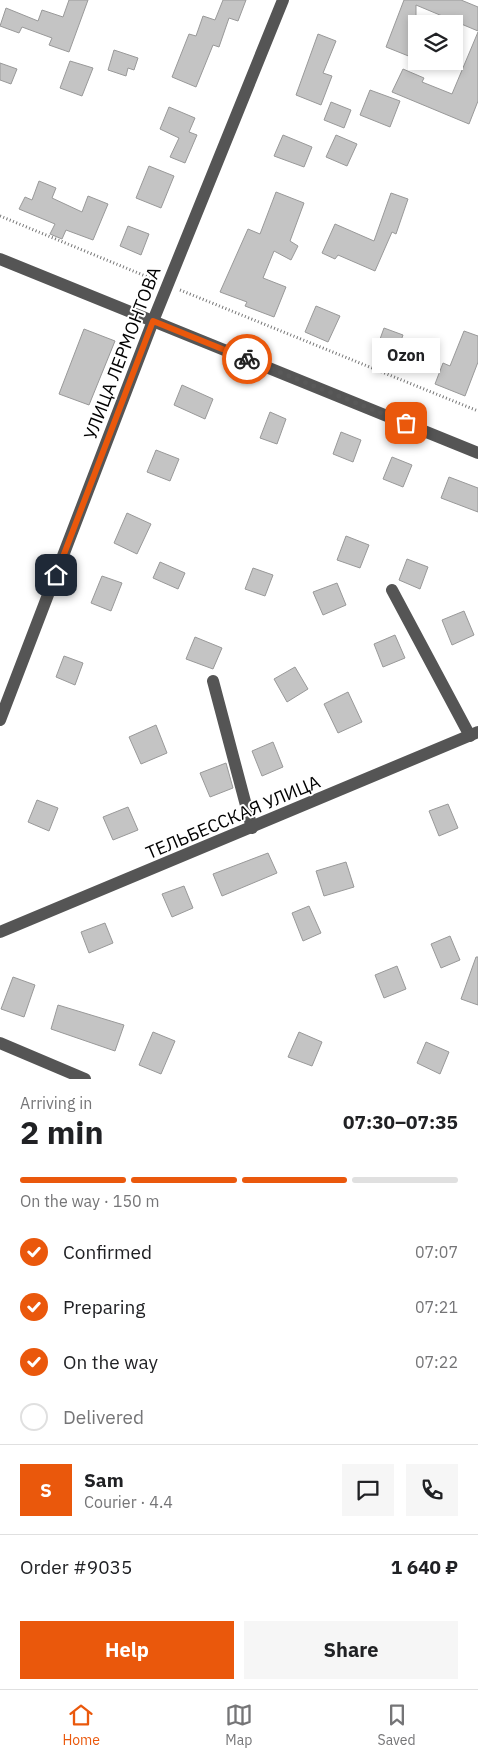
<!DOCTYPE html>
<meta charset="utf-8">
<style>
body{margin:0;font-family:"IBM Plex Sans",sans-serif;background:#f6f6f6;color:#202124;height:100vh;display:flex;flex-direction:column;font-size:19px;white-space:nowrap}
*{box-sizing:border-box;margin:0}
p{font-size:16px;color:#757577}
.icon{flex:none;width:28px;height:28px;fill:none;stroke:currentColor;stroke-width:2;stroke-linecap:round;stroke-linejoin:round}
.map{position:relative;height:1079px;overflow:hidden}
.sheet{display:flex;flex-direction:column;background:#fff;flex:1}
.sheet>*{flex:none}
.buttons{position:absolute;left:408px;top:15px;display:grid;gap:10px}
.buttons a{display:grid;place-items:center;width:55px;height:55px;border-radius:0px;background:#fff;box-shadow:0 2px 8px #0003;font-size:25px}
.pin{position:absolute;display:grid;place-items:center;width:42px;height:42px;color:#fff;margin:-21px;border-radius:10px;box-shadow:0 2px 8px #0006}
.courier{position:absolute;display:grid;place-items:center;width:50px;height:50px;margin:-25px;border:4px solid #ea580c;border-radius:50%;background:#fff;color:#222;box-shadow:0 1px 6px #0007}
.bubble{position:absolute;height:35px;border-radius:0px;background:#fff;box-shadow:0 2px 8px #0003;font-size:16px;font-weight:700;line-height:35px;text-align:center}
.head em{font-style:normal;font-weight:700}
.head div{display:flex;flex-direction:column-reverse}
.head{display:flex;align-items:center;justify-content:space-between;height:85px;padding:0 20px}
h1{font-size:32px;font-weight:700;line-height:38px}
.bar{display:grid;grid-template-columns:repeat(4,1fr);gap:8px 5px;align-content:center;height:60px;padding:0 20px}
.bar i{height:6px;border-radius:4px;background:#e0e0e0}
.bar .on{background:#ea580c}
.bar p{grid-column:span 4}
.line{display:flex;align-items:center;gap:12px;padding:0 20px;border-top:1px solid #e0e0e0}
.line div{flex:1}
.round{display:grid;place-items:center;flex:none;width:52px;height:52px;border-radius:0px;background:#f6f6f6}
ol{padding:0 20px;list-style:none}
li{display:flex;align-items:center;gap:15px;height:55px}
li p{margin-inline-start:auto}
li .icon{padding:5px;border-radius:50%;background:#ea580c;color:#fff;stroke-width:4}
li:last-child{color:#757577}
li i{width:28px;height:28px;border:2px solid #e0e0e0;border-radius:50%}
.cta{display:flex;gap:10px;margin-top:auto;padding:10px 20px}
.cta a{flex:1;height:58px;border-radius:0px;background:#ea580c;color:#fff;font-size:20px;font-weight:700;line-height:58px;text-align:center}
.cta a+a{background:#f6f6f6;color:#202124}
.tabs{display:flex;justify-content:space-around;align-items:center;height:70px;border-top:1px solid #e0e0e0;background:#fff;font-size:14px;color:#757577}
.tabs a{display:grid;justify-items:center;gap:2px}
.tabs .on{color:#ea580c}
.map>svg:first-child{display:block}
.building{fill:#c4c4c4;stroke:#999}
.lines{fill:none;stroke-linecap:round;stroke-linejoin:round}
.path{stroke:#777;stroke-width:3;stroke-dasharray:1 2.5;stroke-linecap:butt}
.minor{stroke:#555;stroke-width:12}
.done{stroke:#595959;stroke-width:5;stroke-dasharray:0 9}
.route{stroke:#ea580c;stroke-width:6}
.labels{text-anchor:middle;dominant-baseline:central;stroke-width:4;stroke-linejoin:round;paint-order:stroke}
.street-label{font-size:18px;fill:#000;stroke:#fff}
</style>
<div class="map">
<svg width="478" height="1079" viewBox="0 0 478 1079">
<rect width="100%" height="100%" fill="#fff"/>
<g class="building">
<path d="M69,0H88L69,52L49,45L52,38L22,27L19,33L0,26L6,8L38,21L42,10L63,17Z"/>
<path d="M223,0H246L238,21L229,18L219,47L213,45L196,87L172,77L189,34L196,36L203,16L215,20Z"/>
<path d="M404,0H461L478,7V31L416,5V59L386,47Z"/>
<path d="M478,32V101L469,124L392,92L403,69L424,78L422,82L452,94Z"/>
<path d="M318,34L336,41L323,73L332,76L321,105L296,95Z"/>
<path d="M114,50L138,58L134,70L128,68L126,76L108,70Z"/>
<path d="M70,61L93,68L82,96L60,88Z"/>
<path d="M0,63L17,69L11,84L0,80Z"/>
<path d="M370,90L400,101L390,127L360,115Z"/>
<path d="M331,102L351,110L344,128L324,120Z"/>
<path d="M169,107L195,118L189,132L197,135L185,163L170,157L179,138L160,129Z"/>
<path d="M283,135L312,147L304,167L274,156Z"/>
<path d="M336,135L357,144L347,166L326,157Z"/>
<path d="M149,166L174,176L161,208L136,198Z"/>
<path d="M39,181L56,188L52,198L82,212L88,196L108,204L93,240L66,230L62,239L50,234L55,224L19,209L25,197L32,200Z"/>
<path d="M276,192L304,203L290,241L298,246L291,260L274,251L263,278L286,287L274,317L245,306L247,302L220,292L248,229L260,234Z"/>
<path d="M391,193L408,199L396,234L392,232L375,271L338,255L335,259L322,253L335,224L374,241Z"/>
<path d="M128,226L149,234L141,255L120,246Z"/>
<path d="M316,306L340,316L328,342L305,332Z"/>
<path d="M384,328L403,335L394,360L375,353Z"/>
<path d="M84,329L115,341L89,405L59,394Z"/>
<path d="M464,331L478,336V362L465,396L435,384L443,363L450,366Z"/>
<path d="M182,385L213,399L205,419L174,405Z"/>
<path d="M270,412L286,419L277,444L260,438Z"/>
<path d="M341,432L361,440L353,462L333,454Z"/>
<path d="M156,450L179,459L170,481L147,472Z"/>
<path d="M392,457L412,465L403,487L383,479Z"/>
<path d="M449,477L478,488V512L441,498Z"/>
<path d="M127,513L151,524L137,554L114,543Z"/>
<path d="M346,536L369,545L360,568L337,560Z"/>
<path d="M407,559L428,567L420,589L399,580Z"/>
<path d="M160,562L185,573L178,589L153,578Z"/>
<path d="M253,568L273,575L265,596L245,589Z"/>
<path d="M102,576L122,583L111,611L91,603Z"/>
<path d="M337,583L346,605L323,615L313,592Z"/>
<path d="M464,611L474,635L452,645L442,620Z"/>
<path d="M395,635L405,658L383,667L374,644Z"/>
<path d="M195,637L222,648L213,669L186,659Z"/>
<path d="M64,656L83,663L75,685L56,677Z"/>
<path d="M295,667L308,689L287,702L274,679Z"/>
<path d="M348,692L362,722L338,733L324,704Z"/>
<path d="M156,725L167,753L141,764L129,737Z"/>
<path d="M273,742L283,767L262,776L252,751Z"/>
<path d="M226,763L233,788L210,797L200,773Z"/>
<path d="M37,800L58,808L49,831L28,822Z"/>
<path d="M448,804L458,828L439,836L429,811Z"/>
<path d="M128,807L138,830L113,840L103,817Z"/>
<path d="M268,853L277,873L222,896L213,874Z"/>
<path d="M346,862L354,887L324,896L316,871Z"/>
<path d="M184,886L193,908L172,917L162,894Z"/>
<path d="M309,906L321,933L303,941L292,913Z"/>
<path d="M105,923L113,943L89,953L81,932Z"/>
<path d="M450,936L460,960L441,968L431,944Z"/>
<path d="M476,957H478V1005L461,999Z"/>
<path d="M397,966L406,989L384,998L375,975Z"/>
<path d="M13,977L35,985L24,1017L1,1009Z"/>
<path d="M58,1005L124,1025L115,1051L51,1029Z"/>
<path d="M153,1032L175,1041L161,1074L139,1065Z"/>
<path d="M299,1032L322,1042L312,1066L288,1057Z"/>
<path d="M426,1042L449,1052L440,1074L417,1063Z"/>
</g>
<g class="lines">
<g class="path">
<path d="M0,216L155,280"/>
<path d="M180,290L478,411"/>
</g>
<g class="minor">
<path d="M0,259L478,453"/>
<path d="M392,590L470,736"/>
<path d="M213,681L252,828"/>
<path d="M0,720L153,321L283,0"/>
<path d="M0,932L478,732"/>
<path d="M0,1043L85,1079"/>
</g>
</g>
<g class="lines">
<path class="done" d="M247,359L406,423"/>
<path class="route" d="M56,575L153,321L247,359"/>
</g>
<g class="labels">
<g class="street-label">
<text transform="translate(122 353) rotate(-69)">УЛИЦА ЛЕРМОНТОВА</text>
<text transform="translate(233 817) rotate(-23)">ТЕЛЬБЕССКАЯ УЛИЦА</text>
</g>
</g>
</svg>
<div class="buttons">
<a><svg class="icon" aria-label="layers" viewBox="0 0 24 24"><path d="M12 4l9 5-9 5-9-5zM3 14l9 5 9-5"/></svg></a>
</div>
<div class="pin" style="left:406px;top:423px;background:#ea580c"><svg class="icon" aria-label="bag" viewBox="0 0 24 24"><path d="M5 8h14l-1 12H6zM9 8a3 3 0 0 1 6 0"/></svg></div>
<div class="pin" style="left:56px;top:575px;background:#1f2937"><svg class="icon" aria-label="home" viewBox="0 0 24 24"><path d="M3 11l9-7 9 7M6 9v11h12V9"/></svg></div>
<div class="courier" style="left:247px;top:359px"><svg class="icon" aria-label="bike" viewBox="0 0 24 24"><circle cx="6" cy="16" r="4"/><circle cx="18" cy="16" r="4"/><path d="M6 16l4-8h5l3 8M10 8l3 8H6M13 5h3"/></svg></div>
<div class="bubble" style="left:372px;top:338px;width:68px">Ozon</div>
</div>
<section class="sheet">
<div class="head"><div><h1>2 min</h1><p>Arriving in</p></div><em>07:30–07:35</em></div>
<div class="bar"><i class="on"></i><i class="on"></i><i class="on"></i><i></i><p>On the way · 150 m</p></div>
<ol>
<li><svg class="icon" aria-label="check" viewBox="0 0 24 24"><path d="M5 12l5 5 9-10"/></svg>Confirmed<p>07:07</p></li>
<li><svg class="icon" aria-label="check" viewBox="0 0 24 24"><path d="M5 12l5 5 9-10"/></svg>Preparing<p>07:21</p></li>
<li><svg class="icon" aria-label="check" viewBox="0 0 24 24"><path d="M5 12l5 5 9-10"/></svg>On the way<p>07:22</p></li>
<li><i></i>Delivered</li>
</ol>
<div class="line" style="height:90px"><b class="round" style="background:#ea580c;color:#fff">S</b><div><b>Sam</b><p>Courier · 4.4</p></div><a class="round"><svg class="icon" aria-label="chat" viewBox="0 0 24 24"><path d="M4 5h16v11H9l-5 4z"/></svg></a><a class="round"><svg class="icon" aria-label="phone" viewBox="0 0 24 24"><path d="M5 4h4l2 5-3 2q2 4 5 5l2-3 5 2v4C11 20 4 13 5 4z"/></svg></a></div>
<div class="line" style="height:65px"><div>Order #9035</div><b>1 640 ₽</b></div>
<div class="cta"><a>Help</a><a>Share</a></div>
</section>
<nav class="tabs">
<a class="on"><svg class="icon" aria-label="home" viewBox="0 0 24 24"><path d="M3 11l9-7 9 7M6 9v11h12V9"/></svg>Home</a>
<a><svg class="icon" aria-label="map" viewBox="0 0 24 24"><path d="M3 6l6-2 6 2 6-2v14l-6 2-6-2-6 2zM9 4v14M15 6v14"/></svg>Map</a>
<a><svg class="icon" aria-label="saved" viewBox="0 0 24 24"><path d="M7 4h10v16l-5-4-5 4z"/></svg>Saved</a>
</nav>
